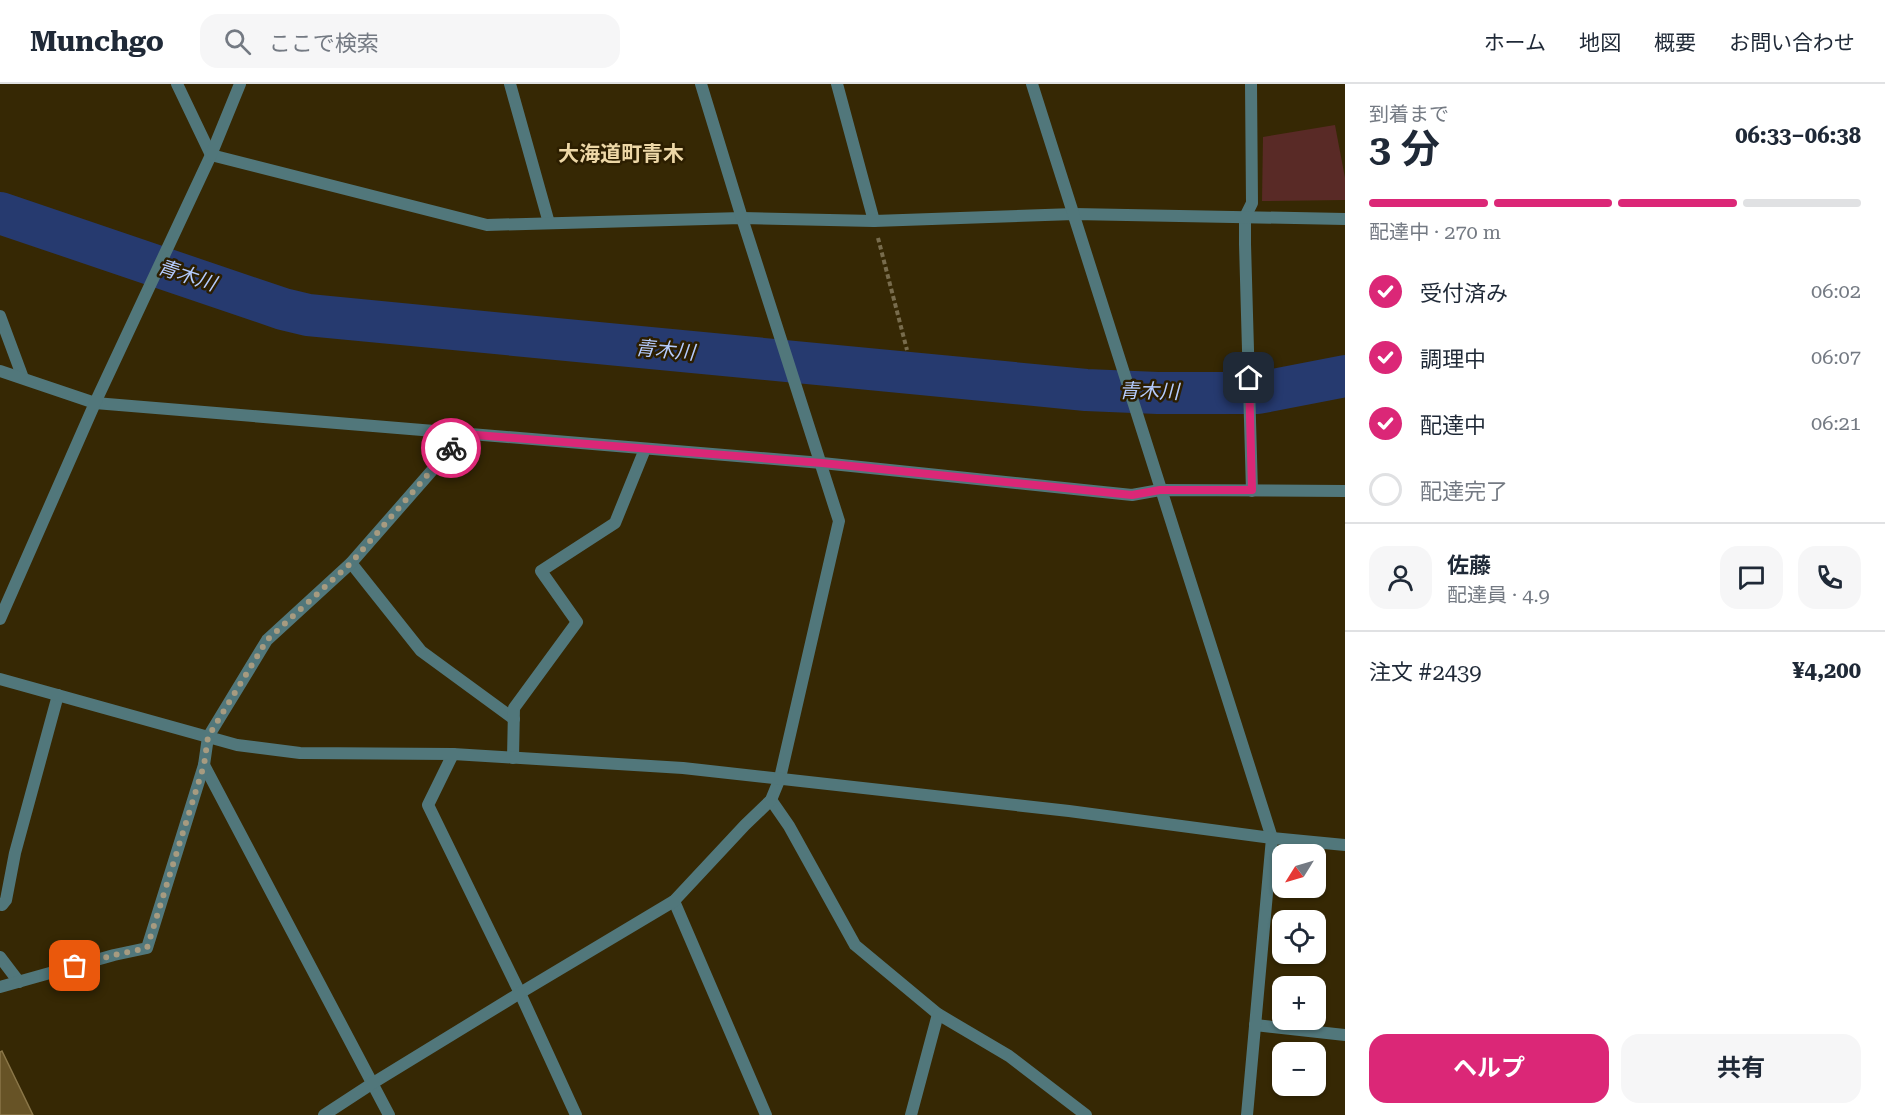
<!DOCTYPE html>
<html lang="ja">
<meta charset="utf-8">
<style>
body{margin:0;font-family:"Roboto Serif","Noto Sans JP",serif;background:#f6f6f7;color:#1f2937;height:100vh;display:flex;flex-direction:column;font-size:22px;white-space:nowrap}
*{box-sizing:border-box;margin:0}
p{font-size:20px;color:#747a83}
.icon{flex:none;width:33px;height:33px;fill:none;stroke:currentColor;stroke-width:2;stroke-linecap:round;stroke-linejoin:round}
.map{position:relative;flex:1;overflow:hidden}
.drawer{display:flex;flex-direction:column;background:#fff;width:540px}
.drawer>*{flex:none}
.needle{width:39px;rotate:233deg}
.controls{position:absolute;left:1272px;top:760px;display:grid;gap:12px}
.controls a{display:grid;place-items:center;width:54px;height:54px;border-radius:12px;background:#fff;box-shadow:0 2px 4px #0004;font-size:30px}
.pin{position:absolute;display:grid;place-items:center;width:51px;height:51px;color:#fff;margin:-26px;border-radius:12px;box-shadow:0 3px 9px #0006}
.courier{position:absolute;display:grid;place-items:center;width:60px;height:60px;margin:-30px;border:4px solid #db2777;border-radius:50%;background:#fff;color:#222;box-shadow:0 2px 8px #0007}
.headline em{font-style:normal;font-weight:700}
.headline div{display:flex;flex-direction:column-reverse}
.headline{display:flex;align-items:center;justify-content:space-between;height:102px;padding:0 24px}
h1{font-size:39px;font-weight:700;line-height:45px}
.bar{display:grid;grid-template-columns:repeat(4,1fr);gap:9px 6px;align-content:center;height:72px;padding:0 24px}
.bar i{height:8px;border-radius:4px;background:#e0e1e3}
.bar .on{background:#db2777}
.bar p{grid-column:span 4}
.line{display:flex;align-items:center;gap:15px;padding:0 24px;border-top:2px solid #e0e1e3}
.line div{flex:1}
.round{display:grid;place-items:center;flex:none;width:63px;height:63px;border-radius:18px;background:#f6f6f7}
ol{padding:0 24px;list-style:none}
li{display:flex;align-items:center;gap:18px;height:66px}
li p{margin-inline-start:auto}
li .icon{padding:6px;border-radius:50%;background:#db2777;color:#fff;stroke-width:4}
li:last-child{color:#747a83}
li i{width:33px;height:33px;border:3px solid #e0e1e3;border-radius:50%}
.button{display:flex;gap:12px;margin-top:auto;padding:12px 24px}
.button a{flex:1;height:69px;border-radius:18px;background:#db2777;color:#fff;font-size:24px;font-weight:700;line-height:69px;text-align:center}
.button a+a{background:#f6f6f7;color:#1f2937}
header{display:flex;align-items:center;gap:36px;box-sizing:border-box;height:84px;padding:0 30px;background:#fff;border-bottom:2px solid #e0e1e3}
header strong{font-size:28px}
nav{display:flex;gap:33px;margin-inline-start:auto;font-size:21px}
.search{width:420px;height:54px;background:#f6f6f7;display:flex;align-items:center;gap:15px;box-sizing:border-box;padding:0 21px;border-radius:18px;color:#747a83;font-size:22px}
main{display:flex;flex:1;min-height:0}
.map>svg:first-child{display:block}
.green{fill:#592a26}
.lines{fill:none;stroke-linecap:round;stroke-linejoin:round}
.river{stroke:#263a6f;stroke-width:42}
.building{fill:#675326;stroke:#8a7648;stroke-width:1.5}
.path{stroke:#786c4d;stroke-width:4;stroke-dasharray:4.5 3;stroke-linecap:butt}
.minor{stroke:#51777b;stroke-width:12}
.tertiary{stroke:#51777b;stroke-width:12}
.done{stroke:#a79b80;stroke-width:6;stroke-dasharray:0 10.8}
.route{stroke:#db2777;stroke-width:8}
.labels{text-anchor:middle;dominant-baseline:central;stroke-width:5;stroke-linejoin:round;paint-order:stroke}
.water-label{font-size:20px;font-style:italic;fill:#b5ccfe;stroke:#2c1e00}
.quarter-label{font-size:21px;font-weight:bold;fill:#edd7a6;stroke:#2c1e00}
</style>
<header>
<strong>Munchgo</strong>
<div class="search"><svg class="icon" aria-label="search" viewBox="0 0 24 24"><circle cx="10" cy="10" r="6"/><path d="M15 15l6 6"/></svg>ここで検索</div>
<nav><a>ホーム</a><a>地図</a><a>概要</a><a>お問い合わせ</a></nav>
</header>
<main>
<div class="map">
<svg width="1345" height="1031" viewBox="0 0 1345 1031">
<rect width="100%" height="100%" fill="#362804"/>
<path class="green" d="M1335,41L1345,94V116L1262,117L1263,53Z"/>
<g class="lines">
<path class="river" d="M0,129L283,225L308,231L1086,306L1158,309H1258L1345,292"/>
</g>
<path class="building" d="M2,967L33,1031H0V968Z"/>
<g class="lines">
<path class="path" d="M878,154L907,266"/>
<g class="minor">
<path d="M177,0L211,71"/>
<path d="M510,0L549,139"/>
<path d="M837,0L874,137"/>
<path d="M1251,0L1252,119L1245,133V160L1252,407"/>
<path d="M211,71L487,141L742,134L874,137L1074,130L1345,135"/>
<path d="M0,232L23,294"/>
<path d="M0,287L95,319L822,379L1132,411L1160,406L1345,407"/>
<path d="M351,479L421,567L514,635"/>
<path d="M0,535L95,319L211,71L240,0"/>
<path d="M453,670L428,721L520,909L576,1031"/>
<path d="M513,674L514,624L577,538L541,487L615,439L645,365"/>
<path d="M204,681L389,1031"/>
<path d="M771,716L789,742L855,861L938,930L1009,972L1086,1031"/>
<path d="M674,817L766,1031"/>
<path d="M2,821L6,816L15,769L58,611"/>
<path d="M0,873L19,898"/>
<path d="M0,903L114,871L147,864L204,681L208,653L267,556L351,479L464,350"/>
<path d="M1255,941L1345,951"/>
<path d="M324,1031L373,999L520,909L674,817L745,741L771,716L780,694L839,437L742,134L701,0"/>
<path d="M911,1031L938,930"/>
</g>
<g class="tertiary">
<path d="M1032,0L1272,754L1247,1031"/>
<path d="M0,595L237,661L300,669L453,670L683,684L1069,727L1272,754L1345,761"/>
</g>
</g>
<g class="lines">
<path class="done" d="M75,882L114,871L147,864L204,681L208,653L267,556L351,479L451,364"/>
<path class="route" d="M451,364L464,350L822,379L1132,411L1160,406H1252L1249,294"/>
</g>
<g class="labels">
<g class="water-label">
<text transform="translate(187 191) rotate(18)">青木川</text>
<text transform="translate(665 266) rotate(5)">青木川</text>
<text transform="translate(1149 307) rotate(1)">青木川</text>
</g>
<g class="quarter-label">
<text x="621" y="70">大海道町青木</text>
</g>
</g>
</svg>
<div class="controls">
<a><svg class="needle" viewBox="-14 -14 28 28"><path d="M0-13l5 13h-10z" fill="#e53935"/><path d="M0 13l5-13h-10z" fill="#747a83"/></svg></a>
<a><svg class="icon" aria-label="locate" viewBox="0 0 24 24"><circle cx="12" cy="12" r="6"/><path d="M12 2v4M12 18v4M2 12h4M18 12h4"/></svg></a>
<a>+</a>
<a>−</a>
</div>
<div class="pin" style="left:75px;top:882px;background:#ea580c"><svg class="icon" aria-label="bag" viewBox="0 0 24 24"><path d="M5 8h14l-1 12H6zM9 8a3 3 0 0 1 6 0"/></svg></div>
<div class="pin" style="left:1249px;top:294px;background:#1f2937"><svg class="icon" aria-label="home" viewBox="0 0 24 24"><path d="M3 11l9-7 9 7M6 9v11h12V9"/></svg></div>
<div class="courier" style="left:451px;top:364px"><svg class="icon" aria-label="bike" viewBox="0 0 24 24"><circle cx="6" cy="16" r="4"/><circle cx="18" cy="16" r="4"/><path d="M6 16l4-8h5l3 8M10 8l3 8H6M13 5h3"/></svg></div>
</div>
<section class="drawer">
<div class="headline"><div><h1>3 分</h1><p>到着まで</p></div><em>06:33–06:38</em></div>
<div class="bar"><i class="on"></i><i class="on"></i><i class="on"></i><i></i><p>配達中 · 270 m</p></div>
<ol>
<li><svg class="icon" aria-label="check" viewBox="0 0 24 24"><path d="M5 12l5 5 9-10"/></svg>受付済み<p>06:02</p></li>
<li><svg class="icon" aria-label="check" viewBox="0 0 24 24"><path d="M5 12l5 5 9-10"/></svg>調理中<p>06:07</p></li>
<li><svg class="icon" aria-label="check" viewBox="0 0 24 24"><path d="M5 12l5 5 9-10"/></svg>配達中<p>06:21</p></li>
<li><i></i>配達完了</li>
</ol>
<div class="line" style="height:108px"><a class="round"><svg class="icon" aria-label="person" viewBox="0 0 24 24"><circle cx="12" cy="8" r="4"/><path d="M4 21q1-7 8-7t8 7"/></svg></a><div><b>佐藤</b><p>配達員 · 4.9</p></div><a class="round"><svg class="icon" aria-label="chat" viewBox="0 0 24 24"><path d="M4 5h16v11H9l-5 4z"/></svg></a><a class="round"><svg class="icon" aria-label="phone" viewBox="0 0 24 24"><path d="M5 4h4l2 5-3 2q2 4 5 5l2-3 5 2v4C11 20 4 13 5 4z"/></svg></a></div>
<div class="line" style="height:78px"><div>注文 #2439</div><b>¥4,200</b></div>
<div class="button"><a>ヘルプ</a><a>共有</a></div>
</section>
</main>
